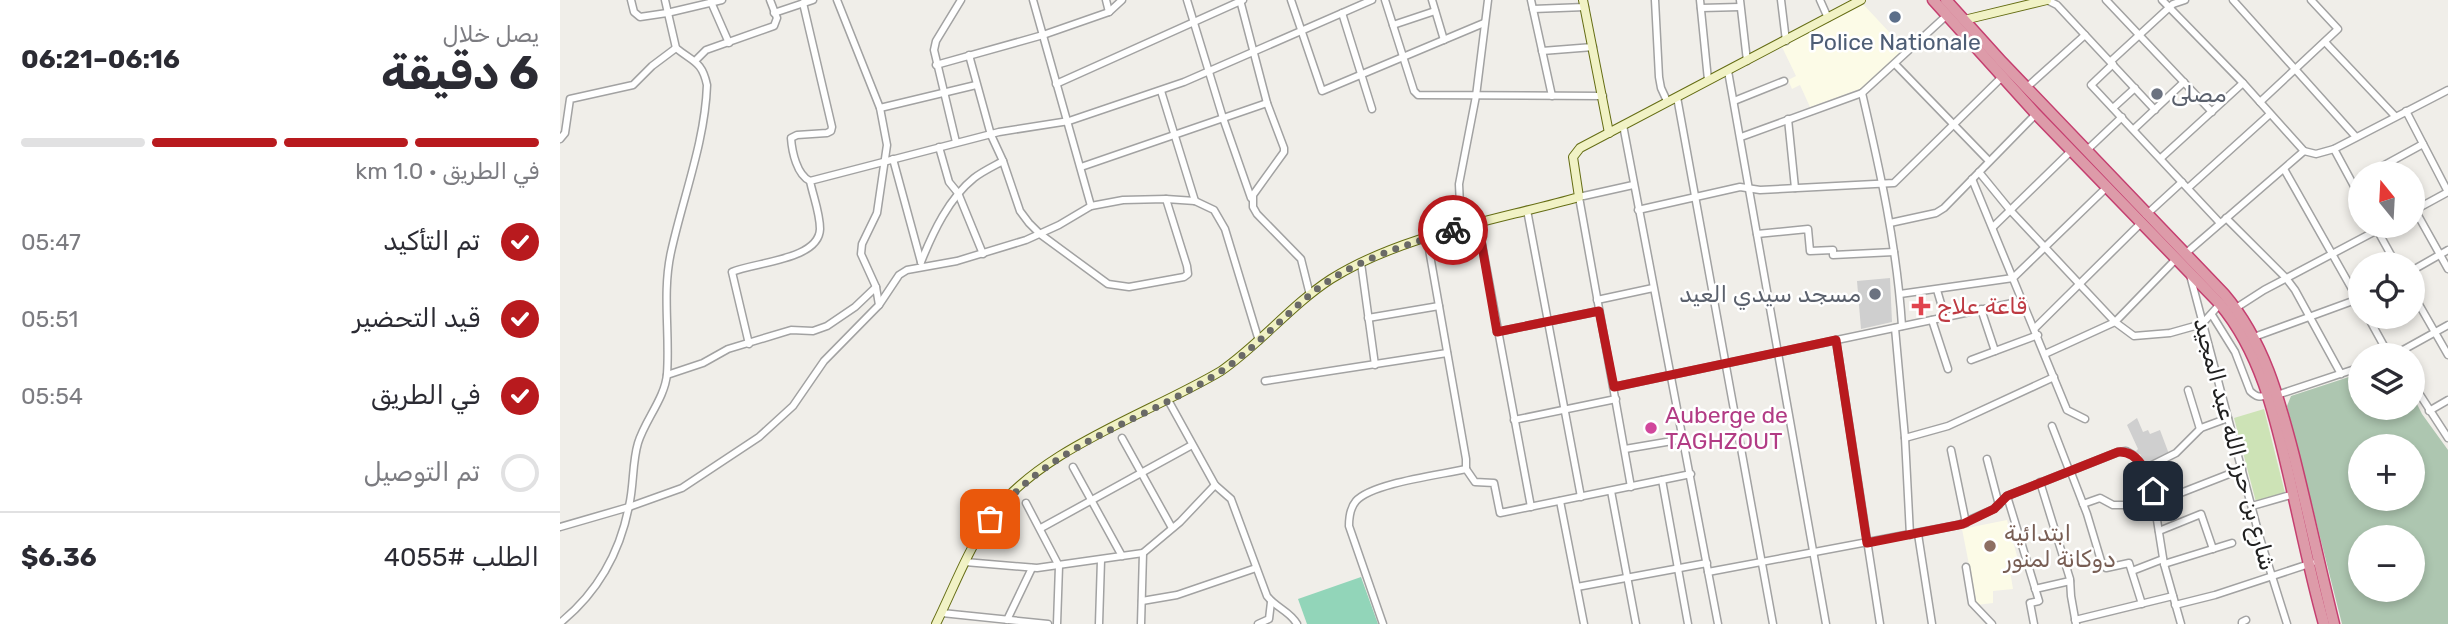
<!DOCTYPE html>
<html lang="ar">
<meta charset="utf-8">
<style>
body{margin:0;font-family:Rubik,"Noto Sans Arabic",sans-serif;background:#f2f2f3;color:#2b2b33;direction:rtl;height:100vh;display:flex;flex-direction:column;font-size:26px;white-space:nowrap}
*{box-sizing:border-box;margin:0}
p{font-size:23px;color:#7c7c81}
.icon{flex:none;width:38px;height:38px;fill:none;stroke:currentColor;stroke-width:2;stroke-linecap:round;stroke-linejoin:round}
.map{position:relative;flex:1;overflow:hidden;direction:ltr}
.drawer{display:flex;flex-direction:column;background:#fff;width:560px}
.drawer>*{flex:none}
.needle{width:46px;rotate:342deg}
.fabs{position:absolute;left:1788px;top:161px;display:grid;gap:14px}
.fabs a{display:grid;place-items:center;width:77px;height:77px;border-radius:50%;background:#fff;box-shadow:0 4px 10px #0003;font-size:35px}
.pin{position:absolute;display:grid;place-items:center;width:60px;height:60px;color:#fff;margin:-30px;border-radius:14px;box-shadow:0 4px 10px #0006}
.courier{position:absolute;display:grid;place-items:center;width:70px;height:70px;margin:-35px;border:5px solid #b81a1e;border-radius:50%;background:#fff;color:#222;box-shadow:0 2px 9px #0007}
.summary em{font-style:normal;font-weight:700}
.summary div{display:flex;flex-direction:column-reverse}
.summary{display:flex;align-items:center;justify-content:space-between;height:119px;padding:0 21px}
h1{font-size:46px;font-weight:700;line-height:52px}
.bar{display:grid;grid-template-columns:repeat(4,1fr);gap:10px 7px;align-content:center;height:84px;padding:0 21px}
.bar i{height:9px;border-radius:5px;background:#e1e1e2}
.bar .on{background:#b81a1e}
.bar p{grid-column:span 4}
.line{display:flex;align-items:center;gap:18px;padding:0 21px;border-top:2px solid #e1e1e2}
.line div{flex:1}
ol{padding:0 21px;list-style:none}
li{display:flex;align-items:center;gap:21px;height:77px}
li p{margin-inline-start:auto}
li .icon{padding:7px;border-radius:50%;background:#b81a1e;color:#fff;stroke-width:4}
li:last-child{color:#7c7c81}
li i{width:38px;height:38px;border:4px solid #e1e1e2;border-radius:50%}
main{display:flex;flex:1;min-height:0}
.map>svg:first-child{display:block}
.education{fill:#fcfbe7}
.religious{fill:#cfcfcf}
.grass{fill:#cde3b6}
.cemetery{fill:#adc6b0;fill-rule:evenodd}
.pitch{fill:#92d5b9}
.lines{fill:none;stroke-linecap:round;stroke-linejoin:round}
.street-casing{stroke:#a2a2a2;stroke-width:9}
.secondary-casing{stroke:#656d14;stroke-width:10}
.highway-casing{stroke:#c53f70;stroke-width:13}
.street{stroke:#fff;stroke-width:6}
.secondary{stroke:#f1f2c5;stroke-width:8}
.highway{stroke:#dd9ba9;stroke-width:10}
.done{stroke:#696967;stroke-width:7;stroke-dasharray:0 12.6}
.route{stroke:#b81a1e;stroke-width:9}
.service-dot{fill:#5c6f8a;stroke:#fff;stroke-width:2.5}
.worship-dot{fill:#6b7280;stroke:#fff;stroke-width:2.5}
.health-dot{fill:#e0444e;stroke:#fff;stroke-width:2.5}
.hotel-dot{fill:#d1479c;stroke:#fff;stroke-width:2.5}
.education-dot{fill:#8d6e63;stroke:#fff;stroke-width:2.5}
.labels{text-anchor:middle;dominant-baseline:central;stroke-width:5;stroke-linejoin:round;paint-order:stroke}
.service-label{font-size:23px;fill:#4e5e75;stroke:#fff}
.worship-label{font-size:23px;fill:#5b616d;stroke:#fff;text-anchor:start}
.health-label{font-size:23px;fill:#be3a42;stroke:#fff;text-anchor:start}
.hotel-label{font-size:23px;fill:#b23c85;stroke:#fff;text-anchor:start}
.street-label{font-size:23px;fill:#212121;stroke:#fff}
.education-label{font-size:23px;fill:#785e54;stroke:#fff;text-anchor:start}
</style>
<main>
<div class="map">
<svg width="1888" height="624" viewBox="0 0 1888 624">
<rect width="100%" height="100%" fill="#f0eee9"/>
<g class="education">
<path d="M1303,4L1345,49L1305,87L1250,107L1240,85L1232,89L1228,80L1236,76L1222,47Z"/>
<path d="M1447,520L1459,563L1455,564L1456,569L1450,571L1453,589L1433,591V603L1417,605L1402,529Z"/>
</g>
<g class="religious">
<path d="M1330,278L1332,322L1301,329L1297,281Z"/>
<path d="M1577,418L1583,432L1588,430L1590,434L1600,430L1609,454L1585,465L1580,454L1578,455L1576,451L1578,449L1567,425Z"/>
</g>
<path class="grass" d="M1704,409L1725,493L1696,502L1674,418Z"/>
<path class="cemetery" d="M1801,373V408H1853V396L1862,414L1888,450V624H1782L1727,406L1731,396ZM1801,446H1853V499H1801ZM1801,537H1853V590H1801Z"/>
<path class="pitch" d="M801,577L818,624H747L738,599Z"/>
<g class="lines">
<defs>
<g id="street">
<path d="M71,0L74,12L80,17L107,13L162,0"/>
<path d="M473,0L531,206"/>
<path d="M546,0L549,12"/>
<path d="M627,0L663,118L691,198"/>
<path d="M680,0L707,103L724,148V152L693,195V207L697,214L741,259L750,295"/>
<path d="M731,0L762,91L924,23"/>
<path d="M825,0L854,91L858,95L1043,96"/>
<path d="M872,0L884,40"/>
<path d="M971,0L992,96"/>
<path d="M1095,0L1099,77L1101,88L1107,101"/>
<path d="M1140,0L1148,80"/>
<path d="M1180,0L1187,61"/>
<path d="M1221,0L1226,41"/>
<path d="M1260,0L1268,18"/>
<path d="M1487,0L1497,5L1595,110"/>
<path d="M1546,0L1652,112"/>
<path d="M1602,0L1683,83L1744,151"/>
<path d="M1673,0L1796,137"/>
<path d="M151,2L169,43"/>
<path d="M243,3L272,127L271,131L267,133L237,135L231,138C232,152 237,175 250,181"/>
<path d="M1141,8L1180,7"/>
<path d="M973,9L1025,7"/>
<path d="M214,13L253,0"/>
<path d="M782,13L812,109"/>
<path d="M833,25L875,11"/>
<path d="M1765,42L1835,116"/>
<path d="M982,51L1033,47"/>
<path d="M409,55L431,135L443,161L460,211L469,223L480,234L548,284L569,287L624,277L628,274L627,266L606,199"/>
<path d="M135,61L146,50L214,26L217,18L210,0"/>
<path d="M1551,61L1613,4L1625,0"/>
<path d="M1335,64L1429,161"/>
<path d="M1553,64L1531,85L1660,223"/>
<path d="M376,65L483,35L549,12L562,0"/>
<path d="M1168,71L1266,624"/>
<path d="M496,84L683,0"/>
<path d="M1466,88L1525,35"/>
<path d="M601,91L635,201"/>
<path d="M1302,93C1320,170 1337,247 1342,326"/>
<path d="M1117,97L1213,624"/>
<path d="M1174,101L1224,81"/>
<path d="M1700,102L1778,29L1751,0"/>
<path d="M320,108L416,85"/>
<path d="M1553,108L1575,88"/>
<path d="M1846,111L1888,192"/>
<path d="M1228,119L1235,188"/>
<path d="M1063,125L1158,624"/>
<path d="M1574,129L1624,82"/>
<path d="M1181,137L1302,93L1386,16"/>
<path d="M0,139L5,133L10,99L73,85L92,66L116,48"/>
<path d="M396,142L374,50L376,41L401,0"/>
<path d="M379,147L389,182L398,193L423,254"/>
<path d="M1774,149L1801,199"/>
<path d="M1526,151L1562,117"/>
<path d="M1601,158L1683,83"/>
<path d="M333,159L361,262"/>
<path d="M521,167L707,103"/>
<path d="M1724,169L1801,305"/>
<path d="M1419,172L1450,210L1555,322L1574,336L1610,333L1642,324L1660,304"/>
<path d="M1810,173L1863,144"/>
<path d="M1412,179L1507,410L1525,419"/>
<path d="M1628,188L1710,114"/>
<path d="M967,210L1021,497"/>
<path d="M1078,210L1180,187L1200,190L1334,183L1443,76"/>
<path d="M1855,210L1888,269"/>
<path d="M1853,211L1888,192"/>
<path d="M1586,215L1622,182"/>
<path d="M1666,218L1726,278L1735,290L1781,374"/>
<path d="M918,223L971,507"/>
<path d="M1330,223L1376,213L1384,208L1476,114"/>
<path d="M1815,226L1836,264"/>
<path d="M901,227L899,184L916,96L928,0"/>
<path d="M1433,227L1511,151"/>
<path d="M1197,234L1248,229L1250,251L1273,250V255L1334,252"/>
<path d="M867,238L906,459V469"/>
<path d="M1625,254L1744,151L1756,154L1774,149L1888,90"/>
<path d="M361,262C373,232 389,198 414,178C423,171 434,166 443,161"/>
<path d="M801,263L815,365"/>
<path d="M1853,270L1888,250"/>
<path d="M1630,275L1699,535L1727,624"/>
<path d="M1377,290L1385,317"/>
<path d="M1340,294L1453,278L1548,186"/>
<path d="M1853,294L1888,355"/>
<path d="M1037,300L1093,288"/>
<path d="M319,305L339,275L347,270L397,261L466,240L499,225L531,206L563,200L606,199L635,201L654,210L665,229L699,341"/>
<path d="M1676,308L1704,290L1825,226"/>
<path d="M1421,309L1435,351"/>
<path d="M1652,315L1675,352L1690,391C1696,397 1700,398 1708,395"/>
<path d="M1808,317L1829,355"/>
<path d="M808,318L879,306"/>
<path d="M1372,320L1388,369"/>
<path d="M1335,328L1345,438L1350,535"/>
<path d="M1475,328L1581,223"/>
<path d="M937,332L1039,311"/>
<path d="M1694,337L1801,298"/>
<path d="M1276,340L1320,624"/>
<path d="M189,344L172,272C195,262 259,260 260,229C260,213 253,196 250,181L439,132L509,121L624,82L812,0"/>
<path d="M1485,354L1555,322L1616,259"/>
<path d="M1834,355L1888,325"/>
<path d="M1411,360L1478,335"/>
<path d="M107,375L143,363L168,349L231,330L253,331L267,326L295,307L316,287"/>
<path d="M705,381L887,353"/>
<path d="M1853,384L1888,438"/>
<path d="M1054,387L1462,301"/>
<path d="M1628,390L1640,429"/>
<path d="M1717,395L1801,367"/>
<path d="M608,400L655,485L671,499L707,596C716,608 730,611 737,624"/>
<path d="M1869,411L1888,400"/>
<path d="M954,420L1056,399"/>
<path d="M1492,426L1509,470"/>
<path d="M562,438L612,528"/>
<path d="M1345,438L1388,426L1494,377"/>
<path d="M1065,449L1124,439"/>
<path d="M1391,450L1406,523"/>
<path d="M1427,459L1439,505"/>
<path d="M513,467L562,556"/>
<path d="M906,469L915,482L934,483L940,513L1131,474"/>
<path d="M1584,469L1616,453L1641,428L1668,418"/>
<path d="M1510,470L1527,514L1542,564L1546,568L1569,563L1582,604"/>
<path d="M1102,480L1128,624"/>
<path d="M1480,482L1510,579L1511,596L1516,624"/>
<path d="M1071,487L1019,197L1073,185"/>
<path d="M1051,491L1076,624"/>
<path d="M1447,496L1479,601L1470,603L1474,624"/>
<path d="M1000,501L1024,624"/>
<path d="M466,503L499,566L497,624"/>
<path d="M1523,504L1540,498L1553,505H1564L1591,494L1611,491L1614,495L1618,494L1682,469"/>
<path d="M1692,506L1734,494"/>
<path d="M0,527L69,507L122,488L199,437L233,406L264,361L319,305L316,287L301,254L302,244L317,213L327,145L320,108L277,0"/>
<path d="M481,528L632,445"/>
<path d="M1599,531L1641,514L1653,549"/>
<path d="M1358,534L1372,624"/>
<path d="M405,562L477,568L583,553L620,522L655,485"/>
<path d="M1604,564L1672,543"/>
<path d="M1406,567L1412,603L1432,624"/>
<path d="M1572,571L1603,559"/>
<path d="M1148,572L1398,525L1434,509L1447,496L1558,452L1566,451L1573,455L1584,469L1593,488L1590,502L1597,520L1604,564L1621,624"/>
<path d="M1017,587L1147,563"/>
<path d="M1475,589L1510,581"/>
<path d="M582,601L617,595L696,568"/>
<path d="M1615,605L1655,595L1752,563"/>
<path d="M382,613L488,624"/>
<path d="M447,620L472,568"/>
<path d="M1515,620L1613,596"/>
<path d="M0,623C37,593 60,552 69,506C74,485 72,463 78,443C85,420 105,398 107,374C110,333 102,293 111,252C123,197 145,142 147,85C142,61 133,62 116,48L105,0"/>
<path d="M539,624L541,560"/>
<path d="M581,624L583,553"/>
<path d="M698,624L709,619L711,602"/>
<path d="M823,624L789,526C789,517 790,508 796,501C812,483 880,475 906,469"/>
<path d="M1682,624V622L1686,620"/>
</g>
<g id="secondary">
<path d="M1023,0L1049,133"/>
<path d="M1404,20L1487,0"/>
<path d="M376,624C393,589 407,552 429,519C478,449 589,414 661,371C700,344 731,305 771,279C843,234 938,220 1019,197L1013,157L1020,148L1301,0"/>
</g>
<g id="highway">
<path d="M1373,0L1476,114L1660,304C1700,352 1714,412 1728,472C1740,523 1750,574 1764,624"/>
<path d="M1386,0L1442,62L1664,294C1704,341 1719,398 1734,456C1748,512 1760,568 1774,624"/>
</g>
</defs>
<use href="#street" class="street-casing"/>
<use href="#secondary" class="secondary-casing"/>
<use href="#highway" class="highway-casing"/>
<use href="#street" class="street"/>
<use href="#secondary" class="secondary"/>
<use href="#highway" class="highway"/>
</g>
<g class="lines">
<path class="done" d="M430,519C496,440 579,424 660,372C696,348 724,315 757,289C797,259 846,245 893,230"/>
<path class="route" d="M893,230L918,223L937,332L1039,311L1054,387L1276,340L1307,543L1403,524L1434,509L1447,496L1558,452C1578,450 1589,474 1593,491"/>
</g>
<circle class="service-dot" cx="1335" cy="17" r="7"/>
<g class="worship-dot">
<circle cx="1597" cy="94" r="7"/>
<circle cx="1315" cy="294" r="7"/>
</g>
<path class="health-dot" d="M1357.5 295.5h7v7h7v7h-7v7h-7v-7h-7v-7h7z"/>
<circle class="hotel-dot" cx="1091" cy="428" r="7"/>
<circle class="education-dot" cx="1430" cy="546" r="7"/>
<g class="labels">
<g class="service-label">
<text x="1335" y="42">Police Nationale</text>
</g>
<g class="worship-label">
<text x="1611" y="94">مصلى</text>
<text x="1301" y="294" text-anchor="end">مسجد سيدي العيد</text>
</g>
<g class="health-label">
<text x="1377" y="306">قاعة علاج</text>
</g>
<g class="hotel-label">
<text x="1105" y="415">Auberge de<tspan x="1105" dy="26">TAGHZOUT</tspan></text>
</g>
<g class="street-label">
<text transform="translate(1675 444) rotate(75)">شارع بن حرز الله عبد المجيد</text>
</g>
<g class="education-label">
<text x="1444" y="533">ابتدائية<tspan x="1444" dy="26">دوكانة لمنور</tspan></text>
</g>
</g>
</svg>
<div class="fabs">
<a><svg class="needle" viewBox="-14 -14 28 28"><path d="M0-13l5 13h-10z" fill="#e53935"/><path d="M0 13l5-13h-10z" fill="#7c7c81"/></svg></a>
<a><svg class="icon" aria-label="locate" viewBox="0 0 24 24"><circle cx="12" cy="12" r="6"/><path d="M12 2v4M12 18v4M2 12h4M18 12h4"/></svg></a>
<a><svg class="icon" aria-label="layers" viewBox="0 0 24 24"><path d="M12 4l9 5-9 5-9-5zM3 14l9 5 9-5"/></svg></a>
<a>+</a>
<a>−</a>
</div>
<div class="pin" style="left:430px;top:519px;background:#ea580c"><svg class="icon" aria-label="bag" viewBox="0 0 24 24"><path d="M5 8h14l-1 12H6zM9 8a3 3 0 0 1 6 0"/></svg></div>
<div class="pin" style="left:1593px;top:491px;background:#1f2937"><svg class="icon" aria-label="home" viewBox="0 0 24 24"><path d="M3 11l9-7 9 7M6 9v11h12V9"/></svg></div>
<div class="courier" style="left:893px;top:230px"><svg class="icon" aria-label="bike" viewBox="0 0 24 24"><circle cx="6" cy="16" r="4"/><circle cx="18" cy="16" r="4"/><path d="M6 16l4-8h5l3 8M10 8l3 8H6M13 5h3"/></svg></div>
</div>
<section class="drawer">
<div class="summary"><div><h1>6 دقيقة</h1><p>يصل خلال</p></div><em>06:16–06:21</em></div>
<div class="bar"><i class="on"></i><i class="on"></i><i class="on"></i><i></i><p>في الطريق · 1.0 km</p></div>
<ol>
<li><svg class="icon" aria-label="check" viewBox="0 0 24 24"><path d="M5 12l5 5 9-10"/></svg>تم التأكيد<p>05:47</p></li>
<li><svg class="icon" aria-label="check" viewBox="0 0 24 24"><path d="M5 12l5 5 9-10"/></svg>قيد التحضير<p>05:51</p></li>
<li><svg class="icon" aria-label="check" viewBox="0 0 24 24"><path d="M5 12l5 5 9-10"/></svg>في الطريق<p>05:54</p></li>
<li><i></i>تم التوصيل</li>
</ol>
<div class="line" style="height:91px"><div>الطلب #4055</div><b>$6.36</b></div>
</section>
</main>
